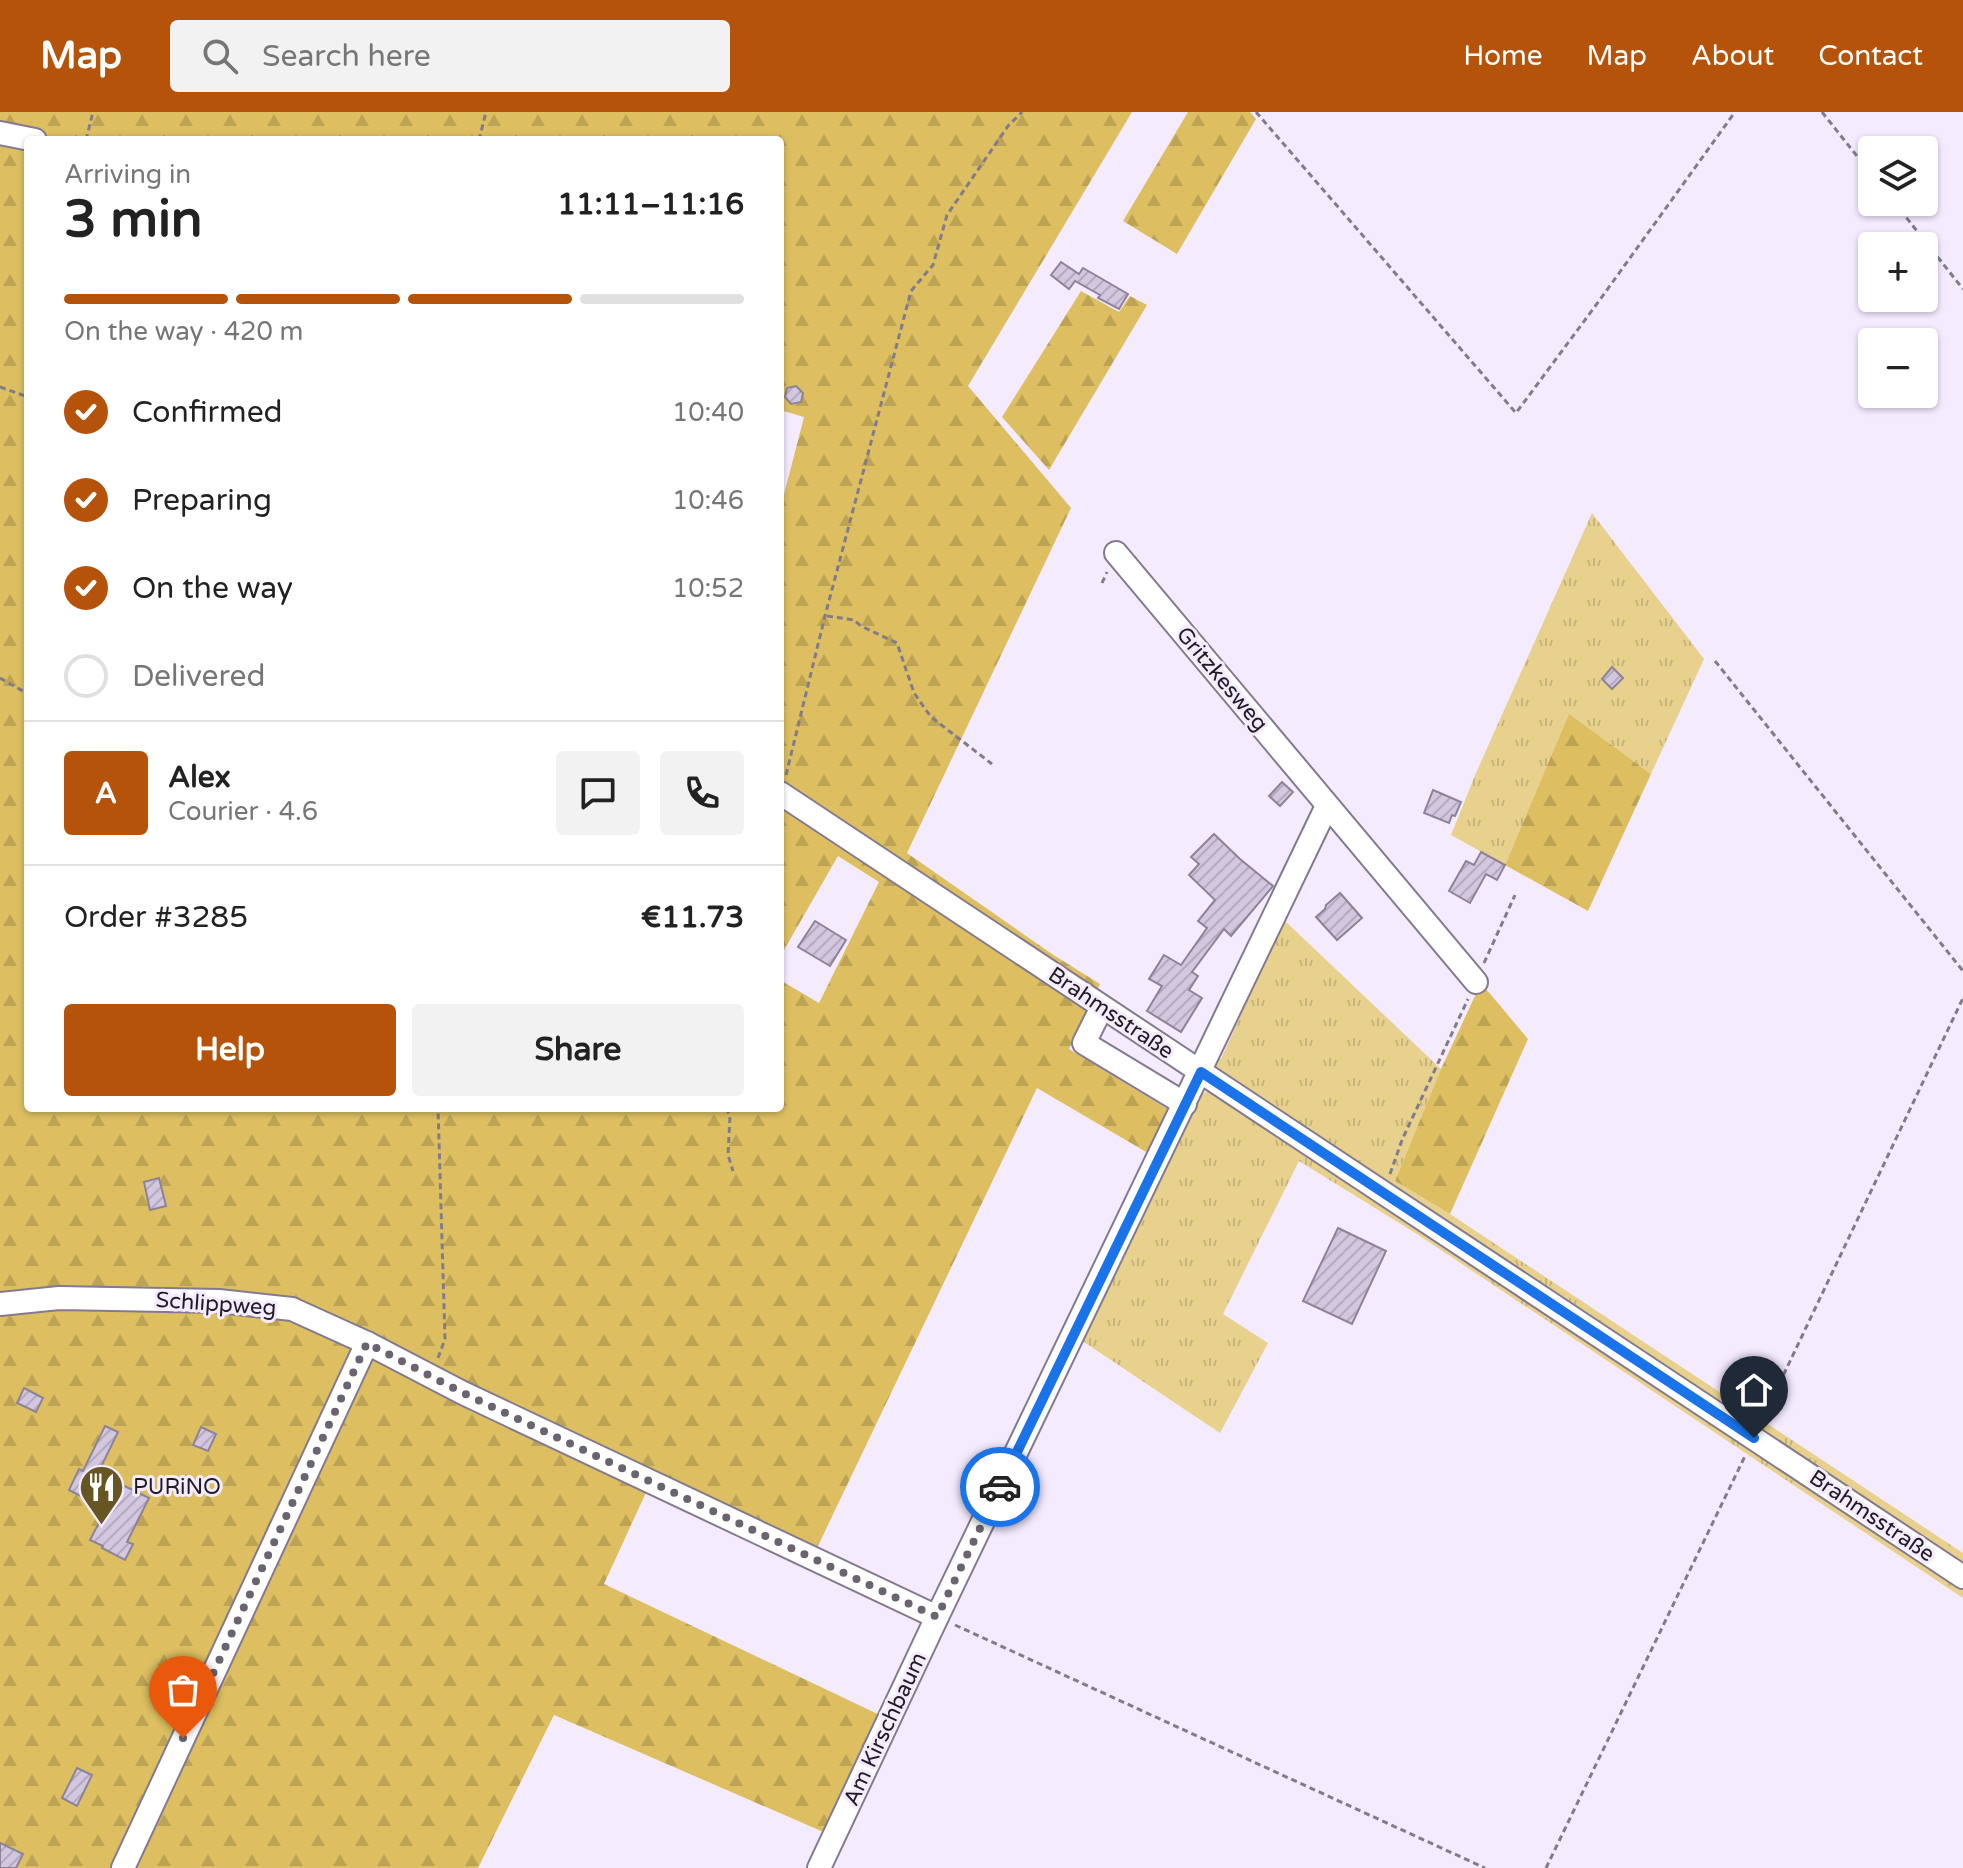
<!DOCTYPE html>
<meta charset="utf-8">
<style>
body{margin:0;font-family:"Varela Round",sans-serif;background:#f2f2f2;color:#222;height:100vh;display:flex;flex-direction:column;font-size:30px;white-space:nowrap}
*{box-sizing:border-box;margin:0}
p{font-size:26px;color:#767676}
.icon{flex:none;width:44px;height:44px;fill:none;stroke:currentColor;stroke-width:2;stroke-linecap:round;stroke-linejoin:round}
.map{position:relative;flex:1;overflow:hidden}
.details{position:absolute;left:24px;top:24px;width:760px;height:976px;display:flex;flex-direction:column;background:#fff;border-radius:8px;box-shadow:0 2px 6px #0004}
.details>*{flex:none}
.fabs{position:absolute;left:1858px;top:24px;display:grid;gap:16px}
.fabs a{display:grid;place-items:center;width:80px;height:80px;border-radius:8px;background:#fff;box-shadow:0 2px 6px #0004;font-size:40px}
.pin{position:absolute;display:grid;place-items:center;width:68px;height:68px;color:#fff;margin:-82px -34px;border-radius:50% 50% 50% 0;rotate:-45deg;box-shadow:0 0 8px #0007}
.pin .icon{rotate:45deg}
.courier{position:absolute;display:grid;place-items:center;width:80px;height:80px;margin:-40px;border:6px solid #1a73e8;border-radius:50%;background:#fff;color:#222;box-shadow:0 2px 10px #0007}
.overview em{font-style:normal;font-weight:700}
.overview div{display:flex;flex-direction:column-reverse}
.overview{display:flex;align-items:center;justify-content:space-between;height:136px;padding:0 40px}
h1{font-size:52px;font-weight:700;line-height:60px}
.bar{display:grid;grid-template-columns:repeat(4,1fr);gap:12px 8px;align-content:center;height:96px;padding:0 40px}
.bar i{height:10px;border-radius:6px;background:#e0e0e0}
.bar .on{background:#b45309}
.bar p{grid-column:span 4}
.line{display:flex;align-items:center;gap:20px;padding:0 40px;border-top:2px solid #e0e0e0}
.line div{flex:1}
.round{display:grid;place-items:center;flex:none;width:84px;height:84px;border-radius:8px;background:#f2f2f2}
ol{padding:0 40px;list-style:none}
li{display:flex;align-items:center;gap:24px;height:88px}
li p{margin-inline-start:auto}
li .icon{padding:8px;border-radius:50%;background:#b45309;color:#fff;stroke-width:4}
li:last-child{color:#767676}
li i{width:44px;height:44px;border:4px solid #e0e0e0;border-radius:50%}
.cta{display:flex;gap:16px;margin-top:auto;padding:16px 40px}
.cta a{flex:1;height:92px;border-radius:8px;background:#b45309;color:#fff;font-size:32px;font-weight:700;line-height:92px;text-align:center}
.cta a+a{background:#f2f2f2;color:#222}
header{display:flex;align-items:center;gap:48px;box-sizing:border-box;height:112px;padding:0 40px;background:#b45309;color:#fff}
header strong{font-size:38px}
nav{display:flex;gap:44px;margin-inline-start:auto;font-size:28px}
.search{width:560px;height:72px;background:#f2f2f2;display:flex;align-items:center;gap:20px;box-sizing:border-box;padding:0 28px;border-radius:8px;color:#767676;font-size:30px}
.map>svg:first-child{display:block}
.grass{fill:url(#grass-tufts)}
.forest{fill:url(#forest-firs);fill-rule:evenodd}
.building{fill:url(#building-hatch);stroke:#8d8398;stroke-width:2}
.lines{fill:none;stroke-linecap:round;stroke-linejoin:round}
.minor-casing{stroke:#847a8f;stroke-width:26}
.path{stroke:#827c8a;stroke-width:3;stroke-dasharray:6 4;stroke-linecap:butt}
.minor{stroke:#fff;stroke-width:22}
.done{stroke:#6a6471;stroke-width:8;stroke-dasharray:0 14.4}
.route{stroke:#1a73e8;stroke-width:10}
.labels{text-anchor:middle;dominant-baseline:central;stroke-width:6;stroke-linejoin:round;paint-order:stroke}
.street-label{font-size:22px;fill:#1f1c24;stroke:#f4ebff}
.poi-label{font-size:22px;fill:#1f1c24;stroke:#f4ebff;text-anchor:start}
</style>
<header>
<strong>Map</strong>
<div class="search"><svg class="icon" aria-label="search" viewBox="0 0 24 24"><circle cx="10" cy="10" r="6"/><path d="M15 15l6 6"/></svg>Search here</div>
<nav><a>Home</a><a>Map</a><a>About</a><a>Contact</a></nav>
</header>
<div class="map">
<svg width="1963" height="1756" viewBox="0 0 1963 1756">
<defs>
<pattern id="grass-tufts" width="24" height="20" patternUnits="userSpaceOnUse" patternTransform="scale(2)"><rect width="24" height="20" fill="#e7d18d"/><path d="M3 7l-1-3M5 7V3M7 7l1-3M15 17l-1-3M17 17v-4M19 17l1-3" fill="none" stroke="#c6b37a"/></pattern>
<pattern id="forest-firs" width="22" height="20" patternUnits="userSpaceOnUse" patternTransform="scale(2)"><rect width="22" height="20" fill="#ddbf61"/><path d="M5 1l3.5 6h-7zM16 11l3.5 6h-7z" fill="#bda454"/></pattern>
<pattern id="building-hatch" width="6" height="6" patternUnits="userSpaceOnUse" patternTransform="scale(2)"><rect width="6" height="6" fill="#d2c7df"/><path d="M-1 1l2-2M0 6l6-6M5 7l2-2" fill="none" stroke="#b4aabf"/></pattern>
</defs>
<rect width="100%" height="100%" fill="#f4ebff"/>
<g class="grass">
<path d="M1592,401L1704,547L1651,662L1569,603L1505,753L1451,723L1476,661Z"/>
<path d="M1284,808L1441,957L1395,1069L1450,1102L1963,1441V1453L1213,958L1214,944L1221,947Z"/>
<path d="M1210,978L1963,1472V1486L1417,1122L1299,1049L1223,1202L1268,1231L1220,1321L1078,1226L1197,987L1204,981Z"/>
</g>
<g class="forest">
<path d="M0,0H1132L968,274L1071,396L907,741L1052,842L1100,872L1069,937L1174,1001L1153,1044L1037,976L815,1440L649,1374L604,1472L884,1605L828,1722L554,1603L478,1756H0ZM28,28H780V298L804,305L780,398V845L838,744L879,770L819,891L780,868V996H28Z"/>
<path d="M1188,0H1250L1256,7L1177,142L1123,109Z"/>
<path d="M1081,179L1119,200L1130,184L1147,193L1049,358L1002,305Z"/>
<path d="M1569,602L1651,662L1588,799L1505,753Z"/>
<path d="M1481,871L1528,927L1450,1102L1395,1069L1441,957Z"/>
</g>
<g class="building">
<path d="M1061,150L1079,162L1083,156L1128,182L1119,197L1098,186L1100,183L1075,169L1069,177L1051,163Z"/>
<path d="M796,274L803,281L801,290L791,292L785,285L787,276Z"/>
<path d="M1612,555L1623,566L1612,577L1602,567Z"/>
<path d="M1282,670L1293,680L1280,694L1269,684Z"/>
<path d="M1433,678L1461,690L1455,704L1452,703L1449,711L1424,701Z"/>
<path d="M1214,722L1240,747L1273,774L1231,824L1224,817L1192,860L1198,864L1189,878L1202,886L1181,920L1147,899L1162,874L1149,867L1164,843L1181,853L1207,816L1198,809L1215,788L1189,763L1199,752L1191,745Z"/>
<path d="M1481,740L1505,753L1497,768L1486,762L1470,791L1449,779L1466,749L1474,753Z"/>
<path d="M1340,781L1362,806L1337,828L1316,805L1325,797L1326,793Z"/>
<path d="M815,809L846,828L830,854L798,835Z"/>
<path d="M159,1066L166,1094L150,1098L144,1070Z"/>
<path d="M1338,1116L1386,1139L1352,1212L1303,1189Z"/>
<path d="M24,1276L43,1286L36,1300L17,1291Z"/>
<path d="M105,1314L118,1320L98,1361L149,1386L127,1430L133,1432L125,1448L102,1436L103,1434L90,1428L106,1397L69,1378L79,1357L83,1359Z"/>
<path d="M201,1315L216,1322L208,1339L193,1333Z"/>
<path d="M77,1656L92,1663L77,1694L62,1686Z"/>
<path d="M0,1731L23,1742L16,1756H0Z"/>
</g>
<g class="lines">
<defs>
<g id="minor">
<path d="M0,21L35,28"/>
<path d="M1116,441L1476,870"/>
<path d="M780,681L1963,1465"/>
<path d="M1102,895L1084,931L1185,992"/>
<path d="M0,1192L59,1186L219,1189L292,1197L367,1231L463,1281L937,1505"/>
<path d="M123,1756L367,1231"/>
<path d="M819,1756L937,1505L1327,694"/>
</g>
</defs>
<use href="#minor" class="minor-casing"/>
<g class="path">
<path d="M1256,0L1516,301L1599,189L1735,0"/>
<path d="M1822,0L1872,63"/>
<path d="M86,28L93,0"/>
<path d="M479,28L486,0"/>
<path d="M1894,90L1963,177"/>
<path d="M0,275L28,285"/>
<path d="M1102,471L1107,460"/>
<path d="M827,504L854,508L861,514L897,531L914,581L931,605L992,652"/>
<path d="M1715,549L1963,859"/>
<path d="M0,566L28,582"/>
<path d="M786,663L825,504L911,179L933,153L947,103L1008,14L1022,0"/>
<path d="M1484,851L1515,783"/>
<path d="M726,996L730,1004L728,1043L733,1059"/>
<path d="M1390,1062L1402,1028L1468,887"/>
<path d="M438,1246L445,1227L438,996"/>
<path d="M1762,1308L1963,886"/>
<path d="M955,1513L1485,1756"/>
<path d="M1546,1756L1745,1344"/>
</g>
<use href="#minor" class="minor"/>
</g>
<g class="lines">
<path class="done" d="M183,1626L367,1231L463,1281L937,1505L1000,1375"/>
<path class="route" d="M1000,1375L1201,960L1754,1326"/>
</g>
<defs>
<symbol id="restaurant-pin" viewBox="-11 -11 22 30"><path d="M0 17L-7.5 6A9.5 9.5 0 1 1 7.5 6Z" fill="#655623" stroke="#f4ebff"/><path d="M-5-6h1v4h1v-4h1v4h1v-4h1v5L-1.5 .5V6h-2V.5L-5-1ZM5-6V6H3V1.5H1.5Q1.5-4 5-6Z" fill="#fff"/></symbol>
</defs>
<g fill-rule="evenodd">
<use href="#restaurant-pin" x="76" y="1350" width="51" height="69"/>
</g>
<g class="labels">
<g class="street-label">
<text transform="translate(1222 567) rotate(50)">Gritzkesweg</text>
<text transform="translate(1111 901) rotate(34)">Brahmsstraße</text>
<text transform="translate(216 1192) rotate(4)">Schlippweg</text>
<text transform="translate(1872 1404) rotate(34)">Brahmsstraße</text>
<text transform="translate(885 1617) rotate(-65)">Am Kirschbaum</text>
</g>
<g class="poi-label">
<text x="133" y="1375">PURiNO</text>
</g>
</g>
</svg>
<div class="fabs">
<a><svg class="icon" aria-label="layers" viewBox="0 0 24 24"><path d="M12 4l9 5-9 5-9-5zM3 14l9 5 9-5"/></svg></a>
<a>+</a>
<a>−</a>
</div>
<div class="pin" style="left:183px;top:1626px;background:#ea580c"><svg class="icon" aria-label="bag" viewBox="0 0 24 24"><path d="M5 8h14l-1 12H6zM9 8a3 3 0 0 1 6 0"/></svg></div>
<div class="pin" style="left:1754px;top:1326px;background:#1f2937"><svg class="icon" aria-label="home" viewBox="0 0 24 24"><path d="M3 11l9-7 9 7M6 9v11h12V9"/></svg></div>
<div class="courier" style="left:1000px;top:1375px"><svg class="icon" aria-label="car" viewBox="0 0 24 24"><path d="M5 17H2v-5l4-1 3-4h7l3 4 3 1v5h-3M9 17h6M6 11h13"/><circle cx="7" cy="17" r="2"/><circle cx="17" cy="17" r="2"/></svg></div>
<section class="details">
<div class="overview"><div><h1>3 min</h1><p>Arriving in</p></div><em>11:11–11:16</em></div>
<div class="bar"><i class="on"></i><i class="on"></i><i class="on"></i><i></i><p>On the way · 420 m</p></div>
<ol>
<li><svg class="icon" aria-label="check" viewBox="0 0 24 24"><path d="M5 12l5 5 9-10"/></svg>Confirmed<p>10:40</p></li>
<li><svg class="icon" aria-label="check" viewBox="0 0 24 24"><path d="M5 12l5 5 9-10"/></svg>Preparing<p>10:46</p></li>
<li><svg class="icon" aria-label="check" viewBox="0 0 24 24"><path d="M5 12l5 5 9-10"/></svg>On the way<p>10:52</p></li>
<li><i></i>Delivered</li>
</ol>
<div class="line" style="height:144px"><b class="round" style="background:#b45309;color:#fff">A</b><div><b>Alex</b><p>Courier · 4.6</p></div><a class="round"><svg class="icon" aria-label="chat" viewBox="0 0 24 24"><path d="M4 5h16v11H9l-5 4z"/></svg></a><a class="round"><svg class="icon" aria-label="phone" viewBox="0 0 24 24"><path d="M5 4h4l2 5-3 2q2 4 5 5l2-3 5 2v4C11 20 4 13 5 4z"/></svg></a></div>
<div class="line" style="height:104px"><div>Order #3285</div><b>€11.73</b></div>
<div class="cta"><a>Help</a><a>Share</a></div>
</section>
</div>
